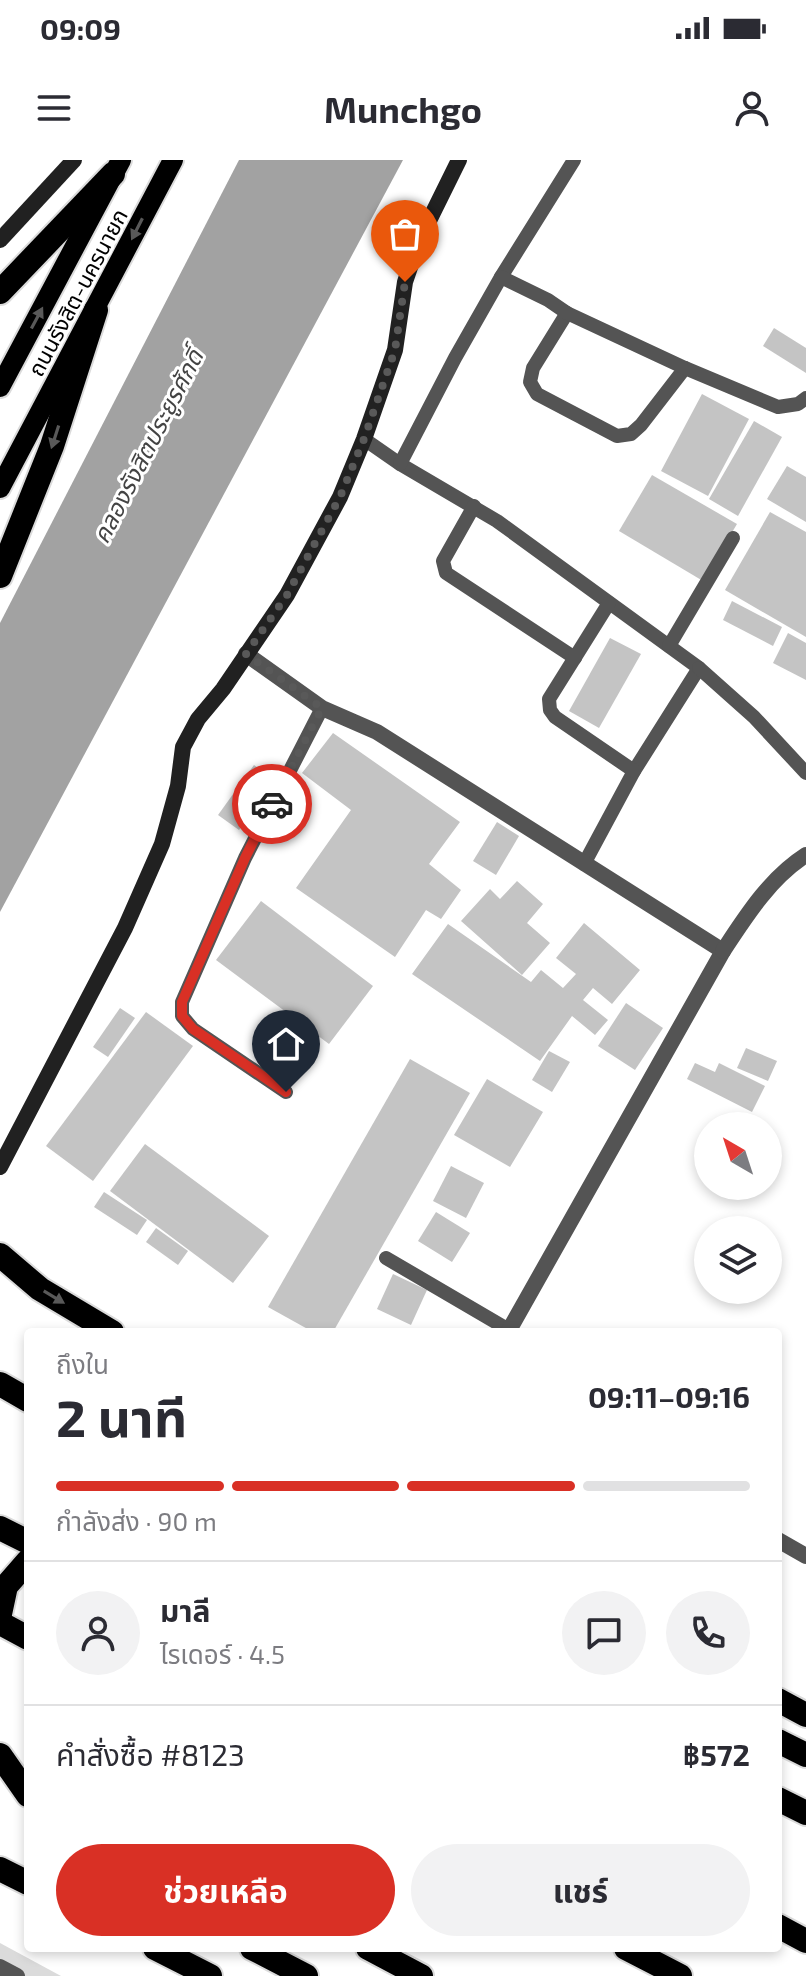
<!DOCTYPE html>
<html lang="th">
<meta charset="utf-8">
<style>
body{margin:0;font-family:"Exo 2","Noto Sans Thai",sans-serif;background:#f2f2f3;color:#2b2b33;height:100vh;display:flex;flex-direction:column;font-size:30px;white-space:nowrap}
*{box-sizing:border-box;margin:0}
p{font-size:26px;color:#7c7c81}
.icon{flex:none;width:44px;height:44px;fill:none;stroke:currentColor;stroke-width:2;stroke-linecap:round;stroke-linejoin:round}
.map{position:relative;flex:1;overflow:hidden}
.panel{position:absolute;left:24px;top:1168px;width:758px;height:624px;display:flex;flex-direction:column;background:#fff;border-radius:8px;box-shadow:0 4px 12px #0003}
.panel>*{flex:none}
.needle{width:52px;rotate:321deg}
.controls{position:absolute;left:694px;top:952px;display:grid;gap:16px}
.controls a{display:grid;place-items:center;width:88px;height:88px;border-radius:50%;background:#fff;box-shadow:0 4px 12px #0003;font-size:40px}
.pin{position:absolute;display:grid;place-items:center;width:68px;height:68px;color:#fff;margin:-82px -34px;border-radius:50% 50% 50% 0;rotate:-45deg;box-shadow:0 0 8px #0007}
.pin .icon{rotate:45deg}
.courier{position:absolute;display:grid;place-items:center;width:80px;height:80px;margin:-40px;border:6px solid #d93025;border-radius:50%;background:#fff;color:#222;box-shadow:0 2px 10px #0007}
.summary em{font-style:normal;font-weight:700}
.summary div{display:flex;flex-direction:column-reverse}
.summary{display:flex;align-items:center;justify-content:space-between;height:136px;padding:0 32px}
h1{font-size:52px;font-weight:700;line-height:60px}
.bar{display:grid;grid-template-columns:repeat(4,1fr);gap:12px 8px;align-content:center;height:96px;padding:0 32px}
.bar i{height:10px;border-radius:6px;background:#e1e1e2}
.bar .active{background:#d93025}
.bar p{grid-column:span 4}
.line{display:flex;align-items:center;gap:20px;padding:0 32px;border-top:2px solid #e1e1e2}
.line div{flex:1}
.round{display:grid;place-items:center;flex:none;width:84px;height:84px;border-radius:42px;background:#f2f2f3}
.action{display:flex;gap:16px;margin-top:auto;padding:16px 32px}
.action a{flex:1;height:92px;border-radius:48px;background:#d93025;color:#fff;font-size:32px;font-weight:700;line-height:92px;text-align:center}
.action a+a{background:#f2f2f3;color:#2b2b33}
.status{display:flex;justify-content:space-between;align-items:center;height:56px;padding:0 40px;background:#fff;direction:ltr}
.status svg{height:22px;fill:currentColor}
header{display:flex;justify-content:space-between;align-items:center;height:104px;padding:0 32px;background:#fff;font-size:36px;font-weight:700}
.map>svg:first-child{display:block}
.green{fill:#dbdbdb}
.water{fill:#a2a2a2}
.building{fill:#c4c4c4}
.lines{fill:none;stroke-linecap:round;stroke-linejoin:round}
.primary-casing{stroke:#dbdbdb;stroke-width:24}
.highway-casing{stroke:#dbdbdb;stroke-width:28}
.lane{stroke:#545454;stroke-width:14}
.street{stroke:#545454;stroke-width:16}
.secondary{stroke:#212121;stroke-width:16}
.primary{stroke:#000;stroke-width:20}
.highway{stroke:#000;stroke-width:24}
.oneway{fill:#595959}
.done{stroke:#595959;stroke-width:8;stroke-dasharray:0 14.4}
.route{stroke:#d93025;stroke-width:10}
.labels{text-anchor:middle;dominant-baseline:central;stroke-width:6;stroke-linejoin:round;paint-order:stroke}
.street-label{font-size:22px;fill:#000;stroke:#fff}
.water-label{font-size:24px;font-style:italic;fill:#434343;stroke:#fff}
</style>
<div class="status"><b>09:09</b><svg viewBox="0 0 49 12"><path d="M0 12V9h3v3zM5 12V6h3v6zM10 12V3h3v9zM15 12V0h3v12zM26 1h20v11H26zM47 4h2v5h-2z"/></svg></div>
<header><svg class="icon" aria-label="menu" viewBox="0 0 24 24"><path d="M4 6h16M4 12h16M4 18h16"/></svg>Munchgo<svg class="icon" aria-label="person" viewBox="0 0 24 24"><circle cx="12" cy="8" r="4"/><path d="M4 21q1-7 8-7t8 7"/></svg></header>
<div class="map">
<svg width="806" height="1816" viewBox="0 0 806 1816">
<rect width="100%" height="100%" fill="#fff"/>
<path class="green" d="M0,1783L61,1816H0Z"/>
<path class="water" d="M239,0H403L0,752V463Z"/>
<g class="building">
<path d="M774,168L806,188V213L763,186Z"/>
<path d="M702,234L749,259L708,336L661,311Z"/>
<path d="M754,261L782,277L738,356L709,339Z"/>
<path d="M787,306L806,317V362L767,339Z"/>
<path d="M652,315L737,364L703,421L619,371Z"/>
<path d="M770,352L806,372V477L725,430Z"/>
<path d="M732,441L782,467L773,486L723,460Z"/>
<path d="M788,473L806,483V520L773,503Z"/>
<path d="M610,478L641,494L599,568L569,551Z"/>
<path d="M333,573L460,662L429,704L461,730L441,759L426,750L395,797L296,728L351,650L302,613Z"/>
<path d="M254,605L275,620L239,670L218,655Z"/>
<path d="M497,662L519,676L496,715L473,701Z"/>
<path d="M517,721L543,744L527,763L550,783L522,815L461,761L490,729L500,739Z"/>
<path d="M261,741L373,826L329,884L216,800Z"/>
<path d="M584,763L640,810L612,844L593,828L583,840L608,860L595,875L572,856L540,901L412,814L448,764L531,822L541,810L563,828L576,814L556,798Z"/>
<path d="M626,843L663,868L635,910L598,886Z"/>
<path d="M120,848L135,858L108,897L93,887Z"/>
<path d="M146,852L193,886L93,1021L46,986Z"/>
<path d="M746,888L777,901L768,921L737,908Z"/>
<path d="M549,891L570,902L552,932L532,920Z"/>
<path d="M410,899L470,933L333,1172H313L268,1147Z"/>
<path d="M695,903L715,912L719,903L765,926L752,952L687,919Z"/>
<path d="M487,919L543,952L510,1007L454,975Z"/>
<path d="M145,984L269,1076L233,1123L110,1031Z"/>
<path d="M451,1006L484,1023L466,1058L433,1041Z"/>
<path d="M104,1032L147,1060L137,1075L94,1047Z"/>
<path d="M436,1052L470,1073L452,1102L418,1081Z"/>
<path d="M156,1068L188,1091L178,1105L146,1082Z"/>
<path d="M393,1114L427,1130L411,1165L377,1149Z"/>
</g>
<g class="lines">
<defs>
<g id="primary">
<path d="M0,227L121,0"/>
<path d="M0,328L173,0"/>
</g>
<g id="highway">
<path d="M0,132L113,14"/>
<path d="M0,416L52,286L96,150"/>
<path d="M0,1095L40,1129L112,1172"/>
<path d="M0,1224L28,1240"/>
<path d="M0,1368L28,1382"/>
<path d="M0,1454L6,1426L28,1401"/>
<path d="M0,1463L28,1478"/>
<path d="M778,1540L806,1555"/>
<path d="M778,1581L806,1595"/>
<path d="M0,1595L28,1635"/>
<path d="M778,1639L806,1653"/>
<path d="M0,1709L28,1723"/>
<path d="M778,1766L806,1781"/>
<path d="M155,1788L210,1816"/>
<path d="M252,1788L306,1816"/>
<path d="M368,1788L421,1816"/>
<path d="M626,1788L680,1816"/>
</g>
</defs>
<use href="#primary" class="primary-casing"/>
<use href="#highway" class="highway-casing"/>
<g class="lane">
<path d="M501,117L574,0"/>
<path d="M567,153L533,208L530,222L537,234L617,276L631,274L641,265L685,208"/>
<path d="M364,279L400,304L497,361L699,508L634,611L584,704"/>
<path d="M400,304L455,198L501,117L548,140L567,153L685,208L778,247L798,244L806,238"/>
<path d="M474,346L443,401L446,413L575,498"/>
<path d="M609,443L549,539L550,550L555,557L634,611"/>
<path d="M669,486L733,378"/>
<path d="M699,508L754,557L806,613"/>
<path d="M286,932L193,869L182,856V842L245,698L322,548"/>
<path d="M386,1098L509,1170"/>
</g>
<g class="street">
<path d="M246,494L322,548L377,572L723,791L508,1172"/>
<path d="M723,791C746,756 770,718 806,695"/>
<path d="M778,1380L806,1396"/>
<path d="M0,1807L17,1816"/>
</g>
<g class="secondary">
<path d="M0,80L74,0"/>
<path d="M0,1007L125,768L162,684L178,626L183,587L198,559L223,529L287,435L340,337L364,279L395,190L405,122L419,81L459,0"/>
</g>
<use href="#primary" class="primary"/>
<use href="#highway" class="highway"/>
</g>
<defs><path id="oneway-solid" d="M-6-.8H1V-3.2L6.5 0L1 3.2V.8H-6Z" transform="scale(2)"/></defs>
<g class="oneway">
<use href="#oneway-solid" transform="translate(137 69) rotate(117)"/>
<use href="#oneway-solid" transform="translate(37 158) rotate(-62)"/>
<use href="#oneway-solid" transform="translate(55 277) rotate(108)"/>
<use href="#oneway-solid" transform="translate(54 1137) rotate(31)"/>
</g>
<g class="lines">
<path class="done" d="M272,644L322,548L246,494L287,435L340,337L364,279L395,190L405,122"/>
<path class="route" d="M272,644L245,698L182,842V856L193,869L286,932"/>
</g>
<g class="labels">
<g class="street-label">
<text transform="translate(77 132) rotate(-62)">ถนนรังสิต-นครนายก</text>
</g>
<g class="water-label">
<text transform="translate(147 286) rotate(-63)">คลองรังสิตประยูรศักดิ์</text>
</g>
</g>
</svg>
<div class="controls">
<a><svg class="needle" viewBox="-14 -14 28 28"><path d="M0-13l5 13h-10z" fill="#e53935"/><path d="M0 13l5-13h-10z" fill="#7c7c81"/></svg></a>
<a><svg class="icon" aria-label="layers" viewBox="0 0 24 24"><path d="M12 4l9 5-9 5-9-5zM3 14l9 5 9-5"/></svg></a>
</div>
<div class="pin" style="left:405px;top:122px;background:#ea580c"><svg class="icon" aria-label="bag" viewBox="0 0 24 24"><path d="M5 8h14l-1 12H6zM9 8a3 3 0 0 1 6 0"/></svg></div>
<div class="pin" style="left:286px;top:932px;background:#1f2937"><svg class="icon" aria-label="home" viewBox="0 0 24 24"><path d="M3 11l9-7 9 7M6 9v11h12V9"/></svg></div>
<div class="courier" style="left:272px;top:644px"><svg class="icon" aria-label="car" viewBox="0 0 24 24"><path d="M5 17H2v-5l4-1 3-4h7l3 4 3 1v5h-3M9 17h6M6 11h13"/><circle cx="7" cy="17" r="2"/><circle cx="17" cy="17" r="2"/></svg></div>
<section class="panel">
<div class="summary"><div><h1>2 นาที</h1><p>ถึงใน</p></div><em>09:11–09:16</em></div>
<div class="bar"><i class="active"></i><i class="active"></i><i class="active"></i><i></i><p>กำลังส่ง · 90 m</p></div>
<div class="line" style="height:144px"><a class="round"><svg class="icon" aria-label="person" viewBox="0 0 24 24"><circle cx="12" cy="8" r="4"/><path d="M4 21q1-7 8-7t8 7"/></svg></a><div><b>มาลี</b><p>ไรเดอร์ · 4.5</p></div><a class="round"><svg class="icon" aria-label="chat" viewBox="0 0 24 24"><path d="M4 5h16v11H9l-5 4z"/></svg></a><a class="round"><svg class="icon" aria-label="phone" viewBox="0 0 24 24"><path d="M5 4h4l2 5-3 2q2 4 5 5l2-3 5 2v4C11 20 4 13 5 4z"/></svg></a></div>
<div class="line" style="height:104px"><div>คำสั่งซื้อ #8123</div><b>฿572</b></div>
<div class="action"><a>ช่วยเหลือ</a><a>แชร์</a></div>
</section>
</div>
